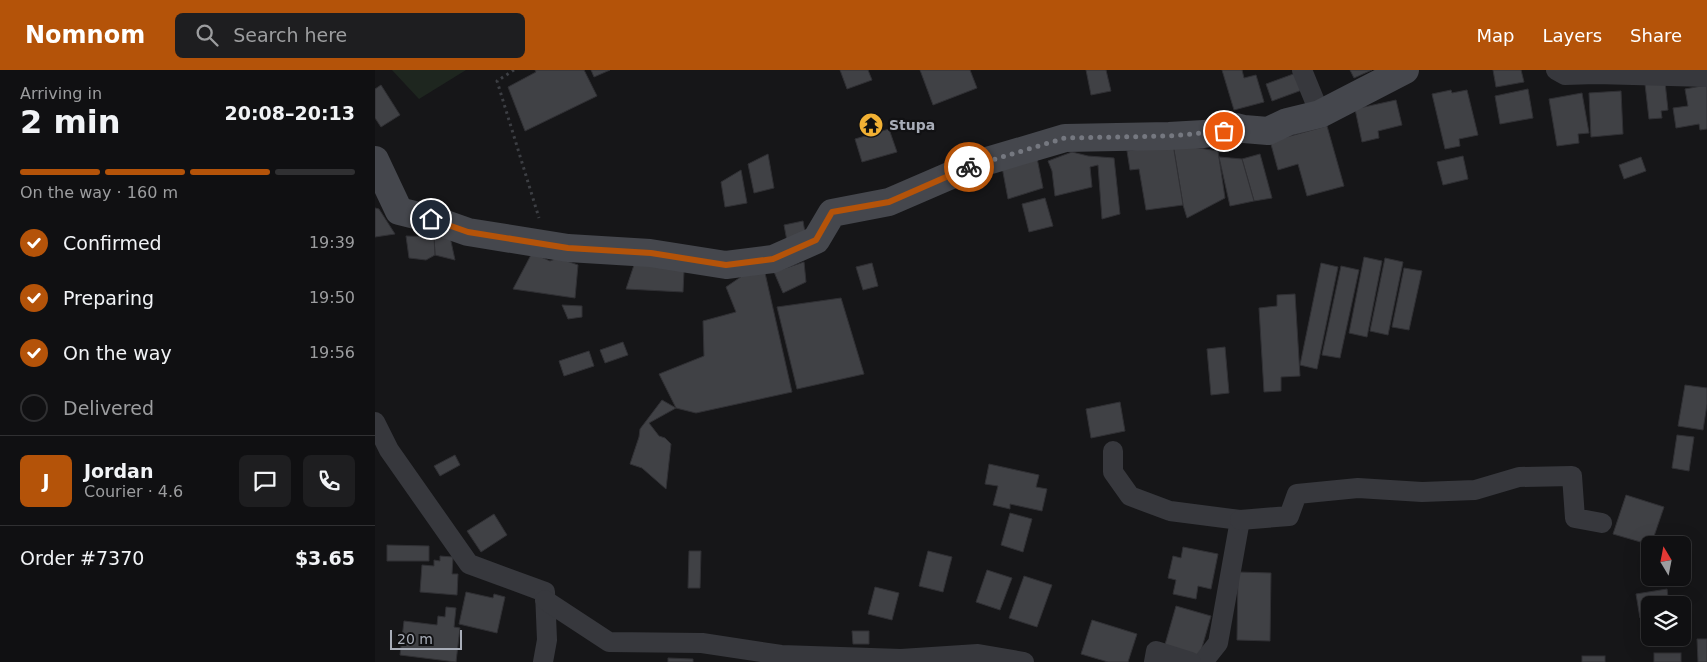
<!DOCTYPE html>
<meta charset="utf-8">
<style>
body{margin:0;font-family:"DejaVu Sans",sans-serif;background:#1e1e20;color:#f1f3f6;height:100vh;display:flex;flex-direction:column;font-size:19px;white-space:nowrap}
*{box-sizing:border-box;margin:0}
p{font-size:16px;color:#9c9d9f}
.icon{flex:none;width:28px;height:28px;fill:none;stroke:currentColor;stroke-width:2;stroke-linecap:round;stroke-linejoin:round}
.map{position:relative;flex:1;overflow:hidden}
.drawer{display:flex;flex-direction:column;background:#101012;width:375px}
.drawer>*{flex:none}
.needle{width:32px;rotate:350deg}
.fabs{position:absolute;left:1266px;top:466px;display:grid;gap:10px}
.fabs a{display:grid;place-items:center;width:50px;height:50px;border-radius:8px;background:#101012;box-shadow:0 5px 20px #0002,0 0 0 1px #303032;font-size:25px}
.scale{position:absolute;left:15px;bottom:12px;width:72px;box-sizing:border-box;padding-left:5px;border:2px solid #a8adb8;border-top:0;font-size:14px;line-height:18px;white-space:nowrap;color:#a8adb8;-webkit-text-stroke:4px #111113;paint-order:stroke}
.pin{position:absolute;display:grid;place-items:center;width:42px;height:42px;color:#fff;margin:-21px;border:2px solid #fff;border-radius:50%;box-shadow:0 1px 5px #0007}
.courier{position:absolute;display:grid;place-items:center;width:50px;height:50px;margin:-25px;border:4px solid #b45309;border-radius:50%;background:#fff;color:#222;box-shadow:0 1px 6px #0007}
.headline em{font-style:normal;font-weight:700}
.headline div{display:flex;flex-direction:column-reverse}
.headline{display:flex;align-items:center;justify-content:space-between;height:85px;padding:0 20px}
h1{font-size:32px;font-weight:700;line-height:38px}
.bar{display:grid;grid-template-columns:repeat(4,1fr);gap:8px 5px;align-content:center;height:60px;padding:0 20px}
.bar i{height:6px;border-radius:4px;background:#303032}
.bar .on{background:#b45309}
.bar p{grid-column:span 4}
.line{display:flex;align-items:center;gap:12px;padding:0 20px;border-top:1px solid #303032}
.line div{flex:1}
.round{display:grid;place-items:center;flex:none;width:52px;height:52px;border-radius:8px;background:#1e1e20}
ol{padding:0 20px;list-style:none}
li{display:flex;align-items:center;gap:15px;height:55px}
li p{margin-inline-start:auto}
li .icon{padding:5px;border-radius:50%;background:#b45309;color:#fff;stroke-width:4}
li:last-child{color:#9c9d9f}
li i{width:28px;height:28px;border:2px solid #303032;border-radius:50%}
header{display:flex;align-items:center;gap:30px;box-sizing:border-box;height:70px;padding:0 25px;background:#b45309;color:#fff}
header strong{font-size:24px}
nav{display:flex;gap:28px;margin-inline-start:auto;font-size:18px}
.search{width:350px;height:45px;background:#1e1e20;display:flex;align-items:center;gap:12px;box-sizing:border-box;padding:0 18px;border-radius:8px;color:#9c9d9f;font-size:19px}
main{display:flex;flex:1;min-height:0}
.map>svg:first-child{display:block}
.green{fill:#1e261f}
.building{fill:#404145;stroke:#303034}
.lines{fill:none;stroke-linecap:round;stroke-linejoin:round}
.path{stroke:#3d3f44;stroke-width:3;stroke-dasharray:2.5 4;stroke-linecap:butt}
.street{stroke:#37383d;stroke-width:20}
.secondary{stroke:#45474d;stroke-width:28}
.done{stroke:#757880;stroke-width:5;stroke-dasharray:0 9}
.route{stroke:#b45309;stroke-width:6}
.labels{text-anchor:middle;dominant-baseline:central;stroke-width:4.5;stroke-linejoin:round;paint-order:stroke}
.poi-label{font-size:14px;font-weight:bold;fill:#a8adb8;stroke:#111113;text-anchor:start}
</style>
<header>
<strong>Nomnom</strong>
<div class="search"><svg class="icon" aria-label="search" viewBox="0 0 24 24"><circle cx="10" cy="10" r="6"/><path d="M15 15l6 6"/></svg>Search here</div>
<nav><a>Map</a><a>Layers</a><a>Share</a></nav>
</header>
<main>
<section class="drawer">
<div class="headline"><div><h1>2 min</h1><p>Arriving in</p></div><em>20:08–20:13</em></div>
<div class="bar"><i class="on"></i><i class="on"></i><i class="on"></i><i></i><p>On the way · 160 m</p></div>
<ol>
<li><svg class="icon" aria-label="check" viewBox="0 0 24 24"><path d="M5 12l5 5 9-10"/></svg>Confirmed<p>19:39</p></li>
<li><svg class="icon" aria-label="check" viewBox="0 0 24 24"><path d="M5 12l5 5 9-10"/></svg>Preparing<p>19:50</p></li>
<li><svg class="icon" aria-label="check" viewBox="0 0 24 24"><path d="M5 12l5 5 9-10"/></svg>On the way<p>19:56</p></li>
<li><i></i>Delivered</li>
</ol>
<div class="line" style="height:90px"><b class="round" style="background:#b45309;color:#fff">J</b><div><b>Jordan</b><p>Courier · 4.6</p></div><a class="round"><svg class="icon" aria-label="chat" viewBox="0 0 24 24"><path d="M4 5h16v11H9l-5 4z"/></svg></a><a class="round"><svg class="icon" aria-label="phone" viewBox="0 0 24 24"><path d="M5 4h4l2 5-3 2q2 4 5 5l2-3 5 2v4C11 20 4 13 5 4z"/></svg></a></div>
<div class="line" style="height:65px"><div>Order #7370</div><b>$3.65</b></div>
</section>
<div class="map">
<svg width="1332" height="592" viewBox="0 0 1332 592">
<rect width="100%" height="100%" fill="#161618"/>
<path class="green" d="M17,0H91L44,29Z"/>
<g class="building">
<path d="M160,0H209L222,26L150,61L133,17L161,2Z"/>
<path d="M216,0H235L219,7Z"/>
<path d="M465,0H493L497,10L472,19Z"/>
<path d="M545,0H595L602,18L558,35Z"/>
<path d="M711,0H731L736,21L716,25Z"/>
<path d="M847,0H867L869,8L881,5L889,32L859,40Z"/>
<path d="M975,0H997L979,8Z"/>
<path d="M1118,0H1146L1149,12L1121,17Z"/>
<path d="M921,3L927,20L897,31L891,14Z"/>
<path d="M1290,12L1293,40L1286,41L1287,48L1274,49L1270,14Z"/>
<path d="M6,15L25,45L6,57L0,48V19Z"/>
<path d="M1332,15V59L1325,60L1324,54L1301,58L1298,38L1313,36L1310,19Z"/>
<path d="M1153,19L1158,48L1125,54L1120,26Z"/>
<path d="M1076,20L1077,23L1092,20L1103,65L1084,69L1085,76L1070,79L1057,24Z"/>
<path d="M1246,21L1248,64L1216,67L1214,23Z"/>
<path d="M1207,23L1214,63L1203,64L1204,73L1182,76L1174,29Z"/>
<path d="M1021,30L1027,55L1003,61L1004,68L987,72L980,39Z"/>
<path d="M952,56L969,116L932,126L923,94L903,100L894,67L908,68Z"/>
<path d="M514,59L522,82L487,92L480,69Z"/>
<path d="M798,74L843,81L850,128L812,148L808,135Z"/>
<path d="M798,74L808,135L771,140L764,99L755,100L752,81Z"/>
<path d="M697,82L713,86L739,88L745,144L727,149L723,95L715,97L717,117L680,126L677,101L673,91Z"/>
<path d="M393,84L399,118L379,123L373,94Z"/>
<path d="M885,84L897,128L879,131L867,89Z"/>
<path d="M1088,86L1093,109L1068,115L1062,92Z"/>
<path d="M844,87L867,89L879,131L855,136Z"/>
<path d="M1266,87L1271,101L1249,109L1244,95Z"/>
<path d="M662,88L668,118L633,129L627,97Z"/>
<path d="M366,100L372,133L350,137L346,112Z"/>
<path d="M670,128L678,156L654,162L647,134Z"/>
<path d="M0,138L4,139L20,164L0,167Z"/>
<path d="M428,151L431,168L412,171L409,155Z"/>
<path d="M74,162L80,190L60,185L59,167Z"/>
<path d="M31,166L59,167L60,185L51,190L34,188Z"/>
<path d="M157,183L175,191L183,188L203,195L200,228L138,219Z"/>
<path d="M989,187L1007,191L992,267L974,263Z"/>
<path d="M1010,188L1028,192L1013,265L995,261Z"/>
<path d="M260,192L309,201L308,222L251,219Z"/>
<path d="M429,192L431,212L408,223L399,202Z"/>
<path d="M497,193L503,216L488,220L481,197Z"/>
<path d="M946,193L963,197L942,299L925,295Z"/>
<path d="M966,196L984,200L965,288L947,285Z"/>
<path d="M1029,198L1047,201L1034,260L1017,257Z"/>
<path d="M373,202L390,203L417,322L321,343L301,338L284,304L329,286L328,251L361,242L351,217Z"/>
<path d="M920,224L925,306L906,307V321L889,322L884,238L902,236V225Z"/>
<path d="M466,228L489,304L422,319L402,237Z"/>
<path d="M187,235L207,236V247L193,249Z"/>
<path d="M248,272L253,285L230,293L225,280Z"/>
<path d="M850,277L854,323L836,325L832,279Z"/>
<path d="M214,281L219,296L189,306L184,291Z"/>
<path d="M1310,315L1332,318V334L1328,360L1303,356Z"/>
<path d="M287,330L301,338L274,353L284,366L290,368L296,374L291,419L267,398L255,394L264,367L265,359Z"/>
<path d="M745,332L750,361L716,368L711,339Z"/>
<path d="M1302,365L1319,367L1314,401L1297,398Z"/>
<path d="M80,385L85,395L65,406L59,396Z"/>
<path d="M614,394L664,405L661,417L672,419L667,441L635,434V439L618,435L623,416L610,414Z"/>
<path d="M1251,425L1289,437L1276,475L1238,464Z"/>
<path d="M635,443L657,449L648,482L626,475Z"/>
<path d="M119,444L132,465L106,482L92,461Z"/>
<path d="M12,475L54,476V491H12Z"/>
<path d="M808,477L843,484L836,519L823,516L821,529L798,524L801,510L793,508L798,486L806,488Z"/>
<path d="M314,481H326L325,518H313Z"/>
<path d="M553,481L577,487L568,522L544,516Z"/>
<path d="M65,486L78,487L77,504H83L82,525L45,522L47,495L59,496V490L65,491Z"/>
<path d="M612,500L637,508L625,540L601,532Z"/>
<path d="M863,502L896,503L895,571L862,570Z"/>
<path d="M649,506L677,515L662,557L634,548Z"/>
<path d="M500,517L524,523L517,550L493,544Z"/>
<path d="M1292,519L1294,535H1275V547L1265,548L1261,524Z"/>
<path d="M91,522L118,528L119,524L130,527L122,563L84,554Z"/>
<path d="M801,536L836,546L824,588L789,578Z"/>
<path d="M71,537L81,538L79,557L85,558L81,592L25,585L29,551L62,555L63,546L70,547Z"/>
<path d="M717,550L762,564L753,592H733L706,584Z"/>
<path d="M477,561H494V574H478Z"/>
<path d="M1322,569H1332V592H1323Z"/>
<rect x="1279" y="583" width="27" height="9"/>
<rect x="1207" y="586" width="23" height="6"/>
<path d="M293,588L318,589V592H293Z"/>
</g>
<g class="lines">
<path class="path" d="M139,0L122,11L164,148"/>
<g class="street">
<path d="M927,0L945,44"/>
<path d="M1181,0L1190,5L1221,4L1332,7"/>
<path d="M0,352L14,380L94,494L170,522L172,570L168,592"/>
<path d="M738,381V402L755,426L795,441L865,450L843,573L828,592"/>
<path d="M865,450L914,446L922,424L983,418L1047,422L1100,420L1144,407L1197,406L1200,448L1227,453"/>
<path d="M170,530L234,572L327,573L406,585L526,589L603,584L649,592"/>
<path d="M779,592L781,581L816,592"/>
</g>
<path class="secondary" d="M0,90L24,141L56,149L93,162L193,178L275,183L351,195L398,189L441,170L457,143L514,132L602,94L690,68L794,66L829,64L849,61L861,57L869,59L893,61L912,52L945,44L1030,0"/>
</g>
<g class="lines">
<path class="done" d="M594,97L690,68L794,66L849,61"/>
<path class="route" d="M56,149L93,162L193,178L276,183L351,195L398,189L441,170L457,142L514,132L594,97"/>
</g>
<defs>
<symbol id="temple-disc" viewBox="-11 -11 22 22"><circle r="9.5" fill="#f2b134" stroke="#111113"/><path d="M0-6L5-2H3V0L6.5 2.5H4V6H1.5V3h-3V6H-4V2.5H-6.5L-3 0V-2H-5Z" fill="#111"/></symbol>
</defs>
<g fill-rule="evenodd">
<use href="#temple-disc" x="482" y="41" width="28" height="28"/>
</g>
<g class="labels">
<g class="poi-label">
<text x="514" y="55">Stupa</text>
</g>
</g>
</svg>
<div class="fabs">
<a><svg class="needle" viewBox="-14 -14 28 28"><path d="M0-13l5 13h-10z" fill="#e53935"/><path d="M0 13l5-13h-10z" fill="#9c9d9f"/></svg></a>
<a><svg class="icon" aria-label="layers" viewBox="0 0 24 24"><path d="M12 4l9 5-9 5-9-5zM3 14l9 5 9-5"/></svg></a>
</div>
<div class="scale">20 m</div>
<div class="pin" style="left:849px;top:61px;background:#ea580c"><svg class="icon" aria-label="bag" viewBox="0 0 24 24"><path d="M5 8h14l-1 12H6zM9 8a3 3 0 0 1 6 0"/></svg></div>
<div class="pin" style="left:56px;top:149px;background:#1f2937"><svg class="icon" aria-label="home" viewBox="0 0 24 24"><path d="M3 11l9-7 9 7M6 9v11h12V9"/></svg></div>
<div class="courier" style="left:594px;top:97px"><svg class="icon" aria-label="bike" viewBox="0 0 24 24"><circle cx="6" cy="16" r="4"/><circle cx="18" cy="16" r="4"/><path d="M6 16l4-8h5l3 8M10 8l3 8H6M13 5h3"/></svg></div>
</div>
</main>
